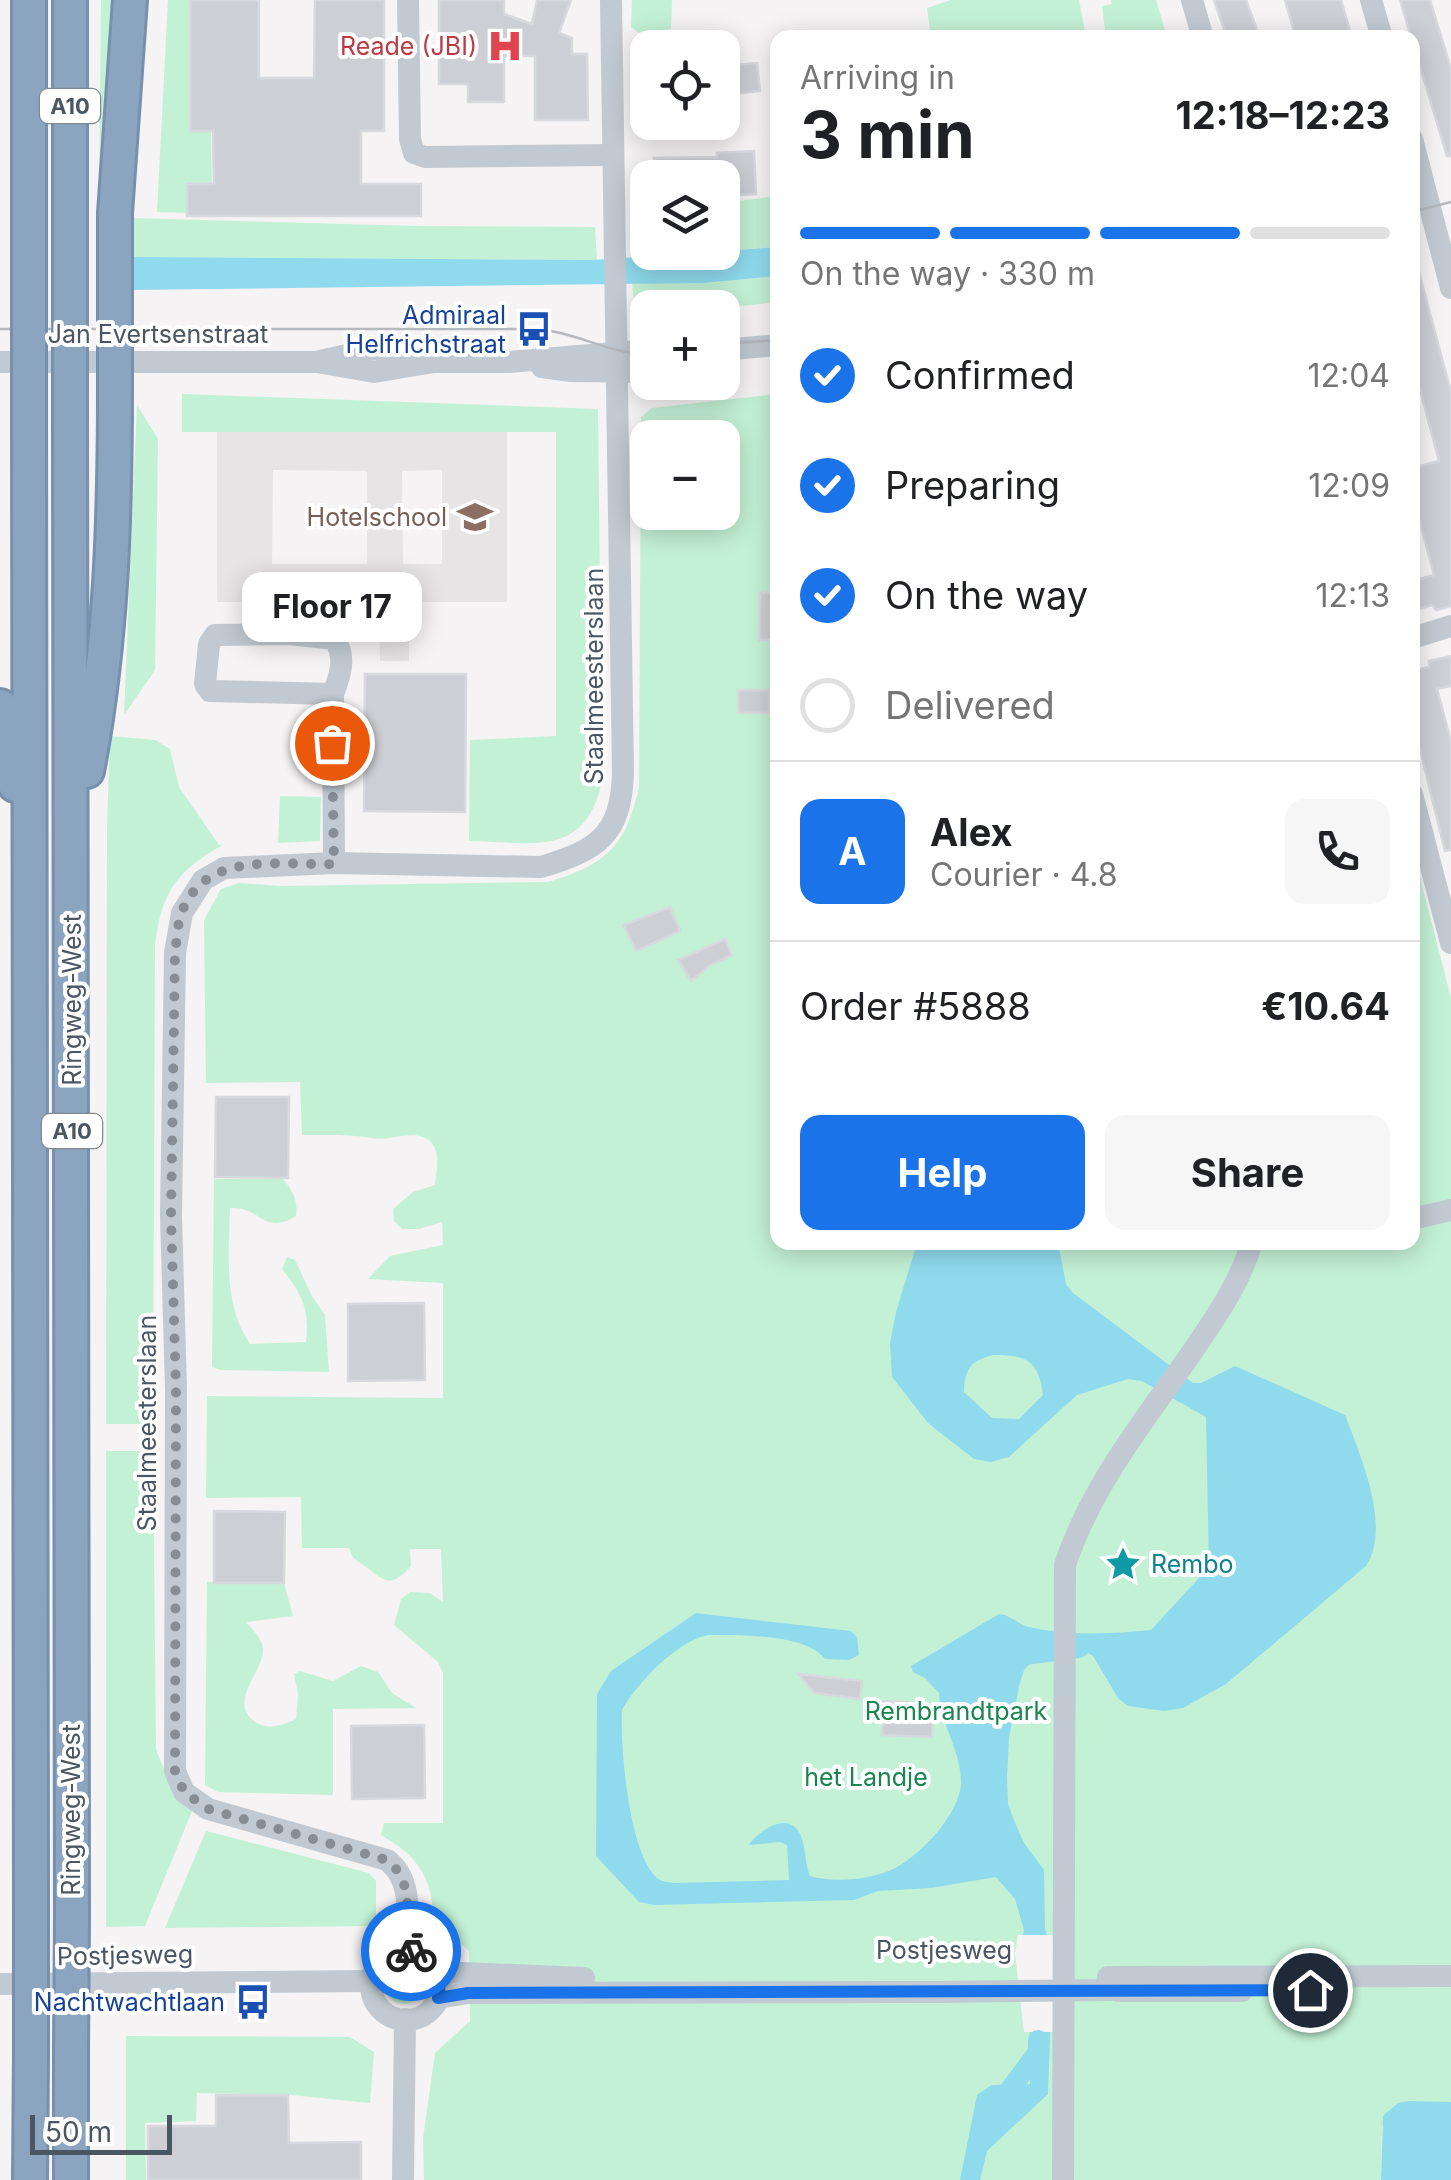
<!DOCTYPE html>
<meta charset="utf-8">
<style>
body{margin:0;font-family:Inter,sans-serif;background:#f6f6f6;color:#202124;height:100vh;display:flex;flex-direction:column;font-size:38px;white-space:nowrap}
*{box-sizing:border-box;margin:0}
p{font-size:32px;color:#757577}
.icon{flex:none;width:55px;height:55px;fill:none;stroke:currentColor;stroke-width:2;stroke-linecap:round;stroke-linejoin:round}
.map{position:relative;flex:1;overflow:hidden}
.panel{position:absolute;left:770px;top:30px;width:650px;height:1220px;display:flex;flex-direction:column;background:#fff;border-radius:20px;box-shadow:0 5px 25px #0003}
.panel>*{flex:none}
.controls{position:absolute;left:630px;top:30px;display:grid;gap:20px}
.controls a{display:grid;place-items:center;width:110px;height:110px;border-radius:20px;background:#fff;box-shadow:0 5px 25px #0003;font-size:50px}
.scale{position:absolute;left:30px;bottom:25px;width:142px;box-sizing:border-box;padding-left:10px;border:5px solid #4a5661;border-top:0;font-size:28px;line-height:35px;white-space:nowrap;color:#4a5661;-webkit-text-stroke:8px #fff;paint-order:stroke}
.pin{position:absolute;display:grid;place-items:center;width:85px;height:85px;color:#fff;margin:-42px;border:5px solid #fff;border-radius:50%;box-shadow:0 2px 10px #0007}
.courier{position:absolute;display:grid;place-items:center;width:100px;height:100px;margin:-50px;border:8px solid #1a73e8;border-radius:50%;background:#fff;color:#222;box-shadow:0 2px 12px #0007}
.bubble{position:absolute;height:70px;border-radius:20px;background:#fff;box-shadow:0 5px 25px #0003;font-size:32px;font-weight:700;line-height:70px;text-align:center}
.summary em{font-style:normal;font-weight:700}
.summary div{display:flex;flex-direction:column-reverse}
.summary{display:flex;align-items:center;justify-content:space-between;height:170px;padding:0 30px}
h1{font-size:65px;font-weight:700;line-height:75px}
.bar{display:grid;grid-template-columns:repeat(4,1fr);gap:15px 10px;align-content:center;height:120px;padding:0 30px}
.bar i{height:12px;border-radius:8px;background:#e0e0e0}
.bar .selected{background:#1a73e8}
.bar p{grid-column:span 4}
.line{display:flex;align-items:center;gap:25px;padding:0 30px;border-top:2px solid #e0e0e0}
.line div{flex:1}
.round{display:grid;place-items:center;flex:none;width:105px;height:105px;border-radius:20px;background:#f6f6f6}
ol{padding:0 30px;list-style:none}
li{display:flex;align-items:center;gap:30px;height:110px}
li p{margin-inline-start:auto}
li .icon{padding:10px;border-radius:50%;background:#1a73e8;color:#fff;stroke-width:4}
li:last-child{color:#757577}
li i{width:55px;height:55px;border:5px solid #e0e0e0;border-radius:50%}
.action{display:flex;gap:20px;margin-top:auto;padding:20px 30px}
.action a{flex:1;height:115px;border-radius:20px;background:#1a73e8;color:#fff;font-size:40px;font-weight:700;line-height:115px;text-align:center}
.action a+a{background:#f6f6f6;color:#202124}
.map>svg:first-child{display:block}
.education{fill:#e6e4e5;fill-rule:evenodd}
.green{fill:#c3f1d5;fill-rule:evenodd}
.water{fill:#90daee;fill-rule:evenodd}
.pier{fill:#f5f3f3}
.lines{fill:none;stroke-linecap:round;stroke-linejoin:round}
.canal{stroke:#90daee;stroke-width:20}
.building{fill:#cdcfd5;stroke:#d7d9de;stroke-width:2.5}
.highway-casing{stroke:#7690ad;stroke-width:38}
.minor{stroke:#c1cad2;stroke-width:22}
.highway{stroke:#8ba5c1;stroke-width:32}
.tram{stroke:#b5b8bd;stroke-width:2.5}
.highway-bridge-casing{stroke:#7690ad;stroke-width:38;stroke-linecap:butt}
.minor-bridge{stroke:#c1cad2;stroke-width:22}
.highway-bridge{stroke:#8ba5c1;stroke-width:32}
.done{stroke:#868d94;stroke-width:10;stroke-dasharray:0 18}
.route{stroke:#1a73e8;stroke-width:12}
.labels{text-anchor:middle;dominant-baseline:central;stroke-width:8;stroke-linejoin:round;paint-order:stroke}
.shield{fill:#fff;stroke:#808990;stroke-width:2.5}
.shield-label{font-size:22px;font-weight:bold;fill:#4a5661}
.health-label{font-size:25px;fill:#be3a42;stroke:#fff;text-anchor:end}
.transit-label{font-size:25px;fill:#164399;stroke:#fff;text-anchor:end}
.street-label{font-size:25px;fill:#4a5661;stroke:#fff}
.education-label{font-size:25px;fill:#785e54;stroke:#fff;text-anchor:end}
.culture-label{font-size:25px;fill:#0d838f;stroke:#fff;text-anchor:start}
.park-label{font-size:25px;fill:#17864f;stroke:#fff}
</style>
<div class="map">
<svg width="1451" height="2180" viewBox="0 0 1451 2180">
<rect width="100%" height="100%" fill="#f5f3f3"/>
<path class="education" d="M217,432H507V602H409V661H380L379,602H217ZM273,470L367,471V564H272ZM442,470V564H403L402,471Z"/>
<g class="green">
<path d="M101,0H114L99,199Z"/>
<path d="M168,0H191L211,131L212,184H191V213L157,212Z"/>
<path d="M632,0H672L671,29L639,33L631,27Z"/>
<path d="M951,0H1079L1086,37H931L927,8Z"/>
<path d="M1111,0H1156L1167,37H1106L1102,6L1112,4Z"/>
<path d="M777,196V247L632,257V213L647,211L648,252H722L723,203Z"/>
<path d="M131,218L417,226L595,227L597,260L133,257Z"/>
<path d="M777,276V302L723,308H648L647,312H635L632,282L704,283Z"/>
<path d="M182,394L598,409L602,781C585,859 533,842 469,841L470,740L556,736V432H182Z"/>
<path d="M777,394L778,1242H1412L1413,850L1451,998V2103L1382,2126L1381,2180H424L423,2139L435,2053L470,2021L469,1951L434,1918C431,1876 418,1856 381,1835L384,1823H443V1673L438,1662L394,1625L401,1599L410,1592L430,1593L443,1602L441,1549H410L411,1566C392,1588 385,1582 366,1567C357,1560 352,1560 349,1548H302L301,1497L206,1498L207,1396L443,1398V1283L368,1279L390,1256L443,1245L442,1222L419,1229H402L394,1221L393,1209L413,1192L435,1185C436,1173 440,1157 434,1146C421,1125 391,1142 373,1138C350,1134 326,1135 302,1135L300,1082L206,1083L204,920L221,889L239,883L281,886L548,882C606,865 626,846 639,787L641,417L652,408ZM648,438H722V512H648Z"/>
<path d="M137,405L158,439L155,670L124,715Z"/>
<path d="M110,736L155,740L170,749L179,787L219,845L224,844C177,871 162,890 155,945L153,1424H106L107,828Z"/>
<path d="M280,796L321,797L320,841L278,843Z"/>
<path d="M214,1179H283C293,1191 298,1200 296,1216C263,1236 261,1206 230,1208C229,1254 223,1305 250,1344L306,1342C310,1310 302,1294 282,1269L287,1257L295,1260L312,1296L325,1315L329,1372L220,1370L212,1367Z"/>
<path d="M106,1451H153L156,1749C164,1773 175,1789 194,1806L145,1926L106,1927Z"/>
<path d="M207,1582L284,1583L293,1616L246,1622C253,1630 262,1638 263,1649C264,1672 225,1703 257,1723C269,1730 284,1725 296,1719L298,1694L294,1674L300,1671L333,1681L361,1666L378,1672L392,1693L416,1708L333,1709V1795L218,1792L205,1785Z"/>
<path d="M206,1831L369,1873L376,1881V1923L370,1926L165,1928Z"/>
<circle cx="404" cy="1985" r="19"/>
<path d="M126,2036L350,2037L374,2052L370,2103L291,2095L197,2093L196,2121L145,2123L146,2180H126Z"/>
</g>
<g class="water">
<path d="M777,247L778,276L704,283L126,290L0,256L593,260Z"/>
<path d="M917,1243H1058L1066,1284L1073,1293L1193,1383H1201L1235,1366L1345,1415C1360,1455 1392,1526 1366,1566L1226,1684L1183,1708L1164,1711L1128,1706L1118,1698L1093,1656L1086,1652H1041L1024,1670L1019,1686L1009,1738L1007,1778L1008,1804L1015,1823L1024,1843L1044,1870L1045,1929L1053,1953L1048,2094L987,2151L980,2180H960L977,2095L992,2085L1030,2084V2033L1020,1953L1024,1930L1015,1899L996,1877L931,1888L878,1891L854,1900L654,1905L639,1902L596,1856L597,1694L611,1671L696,1613L851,1631L857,1637L859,1655L849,1660L825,1659C807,1634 739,1635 709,1635C679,1639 636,1684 622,1710C620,1745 629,1861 660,1880C661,1881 673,1883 675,1883L789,1880L787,1845L780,1842L749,1845C759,1830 790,1809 801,1836C806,1849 805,1864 810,1876C834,1883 873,1880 895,1868C921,1855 959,1814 961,1784C962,1751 939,1722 939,1693L925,1678L913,1672L911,1666L999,1614C1011,1615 1017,1624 1029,1627C1065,1636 1113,1634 1151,1630L1209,1567L1206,1417L1142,1381L1128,1379L1077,1395L1009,1457L991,1462L974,1459L928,1423L892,1377L890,1343L896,1312ZM993,1355C1026,1355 1039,1360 1043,1395L1019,1419L992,1418L964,1392C965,1369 970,1361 993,1355Z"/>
<path d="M1409,2101L1451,2102V2180H1381L1383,2116L1398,2103Z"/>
</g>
<g class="pier">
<path d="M0,251L128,252V295L0,287Z"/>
<path d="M1018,1935H1052L1058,1952L1057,2032H1024L1015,1953Z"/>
</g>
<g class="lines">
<g class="canal">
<path d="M1015,1658L1017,1656L1079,1648"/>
<path d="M1000,2103L1038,2052V2040"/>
</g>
</g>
<g class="building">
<path d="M190,0H259V78H314L315,0H384V131H361V184H421V216H187V184H214L213,131H190Z"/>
<path d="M439,0H504V14L532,24L537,0H571L559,33L572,38V54H587L588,120H535V56H504V102H468V84H439Z"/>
<path d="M1214,0H1246L1260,38H1227Z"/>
<path d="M1285,0H1341L1352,38H1296Z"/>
<path d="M1400,0H1430L1451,69V156H1447Z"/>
<path d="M757,63L760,91L722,95V66Z"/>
<path d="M754,151L756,194L722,196V178H654V158L717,157V153Z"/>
<path d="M1417,265L1451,392V606L1436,610L1432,605L1412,611V581L1434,575L1412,492V468L1439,461L1412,359V266Z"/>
<path d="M778,592V640H759L760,593Z"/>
<path d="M1451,656V686L1437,689L1451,741V850L1445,851L1412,717V671L1429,667V661Z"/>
<path d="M365,674H466L465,812L364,811Z"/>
<rect x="738" y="690" width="31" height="23"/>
<path d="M670,907L680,931L636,951L624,925Z"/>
<path d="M725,939L732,955L710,965L691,981L678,960Z"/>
<path d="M216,1097H289L288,1178L215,1177Z"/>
<path d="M424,1303L425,1380L348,1381V1304Z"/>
<path d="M214,1511L285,1512L284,1583H214Z"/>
<path d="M799,1674L862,1681L860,1699L814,1693Z"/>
<path d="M884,1701L934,1704L932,1737L882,1735Z"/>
<path d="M424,1725L425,1798L352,1799L351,1726Z"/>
<path d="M216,2095H288L289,2143L361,2142V2180H148V2126H216Z"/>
</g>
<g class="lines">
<defs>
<g id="highway">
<path d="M70,0V213"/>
<path d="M29,213V0"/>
<path d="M115,213L130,0"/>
<path d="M29,418L31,1917"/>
<path d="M70,418L72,1917"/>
<path d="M0,706L15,785"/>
<path d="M87,771C112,641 115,515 115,383"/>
<path d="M30,2180L31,2052"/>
<path d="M71,2180V2052"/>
</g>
</defs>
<use href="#highway" class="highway-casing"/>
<g class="minor">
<path d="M408,0L410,139L414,153L425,157L613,155"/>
<path d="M1192,0L1203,38"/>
<path d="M1371,0L1382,38"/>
<path d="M1412,139L1451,288"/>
<path d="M722,350L778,345"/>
<path d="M320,361L374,349L431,361"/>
<path d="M0,362H317L374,372L434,362H509L648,350"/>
<path d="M542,367L571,371L648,372"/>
<path d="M1412,638L1451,626"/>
<path d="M333,694L210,691L205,684L209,644L215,635L289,634L334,639C347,656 340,676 333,694L334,863"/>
<path d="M1412,794L1451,943"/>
<path d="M1412,1219L1451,1210"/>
<path d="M407,1950C406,1918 415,1882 387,1860L208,1809L184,1792L175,1771L176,1389L171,1216L175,953L182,913L203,880L224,868L334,863L541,867C597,850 621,836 623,773L611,0"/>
<circle cx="406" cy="1985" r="35"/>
<path d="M438,1972L584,1978"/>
<path d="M1108,1977L1451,1976"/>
<path d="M0,1984L371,1981"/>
<path d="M1119,1991H1242"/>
<path d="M438,1998L468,1993L938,1992"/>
<path d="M403,2180L405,2019"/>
<path d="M1063,2180L1065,1565C1091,1487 1141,1425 1188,1358C1213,1321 1239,1286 1252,1242"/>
</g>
<use href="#highway" class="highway"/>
<g class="tram">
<path d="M1412,212L1451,202"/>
<path d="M0,329H534C573,331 608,353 648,355"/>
<path d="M722,344L778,340"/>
</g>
<defs>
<g id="highway-bridge">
<path d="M29,213V418"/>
<path d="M70,213V418"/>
<path d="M115,213V383"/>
<path d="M31,2052V1917"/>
<path d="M71,2052L72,1917"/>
</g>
</defs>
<use href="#highway-bridge" class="highway-bridge-casing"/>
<path class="minor-bridge" d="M938,1992L1110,1990"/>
<use href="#highway-bridge" class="highway-bridge"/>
</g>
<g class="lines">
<path class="done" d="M332,743L334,864C279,866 205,849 181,914C177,926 177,941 175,953L171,1216L176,1389L175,1771L184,1792L208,1809L387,1860C415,1882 406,1918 407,1950L411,1951"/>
<path class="route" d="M411,1951C434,1957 443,1975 438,1998L468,1993L1310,1990"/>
</g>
<defs>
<symbol id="hospital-bare" viewBox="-9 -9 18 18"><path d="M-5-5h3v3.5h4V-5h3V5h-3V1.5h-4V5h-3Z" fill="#e0444e" stroke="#fff" stroke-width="2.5" paint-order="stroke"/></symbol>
<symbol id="bus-bare" viewBox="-9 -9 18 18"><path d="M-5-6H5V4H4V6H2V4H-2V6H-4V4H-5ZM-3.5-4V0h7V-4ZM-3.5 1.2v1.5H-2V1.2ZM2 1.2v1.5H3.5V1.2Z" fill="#1a4fb4" stroke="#fff" stroke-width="2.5" paint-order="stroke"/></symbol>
<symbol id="school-bare" viewBox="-9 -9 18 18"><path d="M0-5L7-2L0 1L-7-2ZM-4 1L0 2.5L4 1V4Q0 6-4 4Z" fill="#8d6e63" stroke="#fff" stroke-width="2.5" paint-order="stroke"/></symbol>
<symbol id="sight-bare" viewBox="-9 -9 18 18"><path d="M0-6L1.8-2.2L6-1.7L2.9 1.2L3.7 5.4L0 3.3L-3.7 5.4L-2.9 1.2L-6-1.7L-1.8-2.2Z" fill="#0f9aa8" stroke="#fff" stroke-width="2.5" paint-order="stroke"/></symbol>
</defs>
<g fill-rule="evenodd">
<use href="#hospital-bare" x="480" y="21" width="50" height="50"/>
<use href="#bus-bare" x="509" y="304" width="50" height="50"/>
<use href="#school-bare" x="450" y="492" width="50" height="50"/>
<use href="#sight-bare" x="1098" y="1539" width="50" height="50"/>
<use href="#bus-bare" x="228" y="1977" width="50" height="50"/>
</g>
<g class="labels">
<g class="shield">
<rect x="40" y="89" width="60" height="34" rx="8"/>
<rect x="42" y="1114" width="60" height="34" rx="8"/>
</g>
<g class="shield-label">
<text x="70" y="106">A10</text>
<text x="72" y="1131">A10</text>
</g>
<g class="health-label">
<text x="477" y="46">Reade (JBI)</text>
</g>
<g class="transit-label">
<text x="506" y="315">Admiraal<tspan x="506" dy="29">Helfrichstraat</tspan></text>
<text x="225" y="2002">Nachtwachtlaan</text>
</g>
<g class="street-label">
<text x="158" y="334">Jan Evertsenstraat</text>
<text transform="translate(594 676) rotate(-90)">Staalmeesterslaan</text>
<text transform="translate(72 1000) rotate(-90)">Ringweg-West</text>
<text transform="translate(147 1423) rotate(-90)">Staalmeesterslaan</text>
<text transform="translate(71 1810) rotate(-90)">Ringweg-West</text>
<text x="944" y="1950">Postjesweg</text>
<text transform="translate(125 1955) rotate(-1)">Postjesweg</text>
</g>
<g class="education-label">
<text x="447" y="517">Hotelschool</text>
</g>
<g class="culture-label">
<text x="1151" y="1564">Rembo</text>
</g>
<g class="park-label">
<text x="956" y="1711">Rembrandtpark</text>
<text x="866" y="1777">het Landje</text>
</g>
</g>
</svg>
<div class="controls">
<a><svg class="icon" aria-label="locate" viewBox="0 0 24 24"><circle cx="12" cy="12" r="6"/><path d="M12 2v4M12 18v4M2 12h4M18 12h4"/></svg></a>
<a><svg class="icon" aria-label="layers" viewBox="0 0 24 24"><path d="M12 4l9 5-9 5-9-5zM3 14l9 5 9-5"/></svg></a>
<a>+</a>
<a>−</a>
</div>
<div class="scale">50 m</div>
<div class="pin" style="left:332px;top:743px;background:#ea580c"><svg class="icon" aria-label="bag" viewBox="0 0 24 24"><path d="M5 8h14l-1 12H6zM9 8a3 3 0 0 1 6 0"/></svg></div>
<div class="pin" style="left:1310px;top:1990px;background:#1f2937"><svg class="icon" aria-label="home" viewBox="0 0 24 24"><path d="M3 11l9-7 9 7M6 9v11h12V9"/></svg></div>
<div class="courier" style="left:411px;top:1951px"><svg class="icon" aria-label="bike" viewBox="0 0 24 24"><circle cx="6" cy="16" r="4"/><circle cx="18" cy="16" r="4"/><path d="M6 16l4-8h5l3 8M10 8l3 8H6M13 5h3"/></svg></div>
<div class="bubble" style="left:242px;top:572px;width:180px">Floor 17</div>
<section class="panel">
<div class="summary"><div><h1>3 min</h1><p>Arriving in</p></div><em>12:18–12:23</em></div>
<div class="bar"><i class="selected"></i><i class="selected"></i><i class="selected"></i><i></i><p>On the way · 330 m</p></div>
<ol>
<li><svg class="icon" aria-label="check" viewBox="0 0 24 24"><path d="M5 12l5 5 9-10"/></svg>Confirmed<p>12:04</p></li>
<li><svg class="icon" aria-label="check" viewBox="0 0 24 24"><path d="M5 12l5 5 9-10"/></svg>Preparing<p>12:09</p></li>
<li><svg class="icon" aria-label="check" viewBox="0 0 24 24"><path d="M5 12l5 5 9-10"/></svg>On the way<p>12:13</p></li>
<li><i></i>Delivered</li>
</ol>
<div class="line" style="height:180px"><b class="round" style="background:#1a73e8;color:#fff">A</b><div><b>Alex</b><p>Courier · 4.8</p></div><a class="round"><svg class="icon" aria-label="phone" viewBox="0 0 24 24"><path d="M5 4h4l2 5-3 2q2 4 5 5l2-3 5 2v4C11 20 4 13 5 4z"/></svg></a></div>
<div class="line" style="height:130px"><div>Order #5888</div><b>€10.64</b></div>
<div class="action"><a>Help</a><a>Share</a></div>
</section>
</div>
